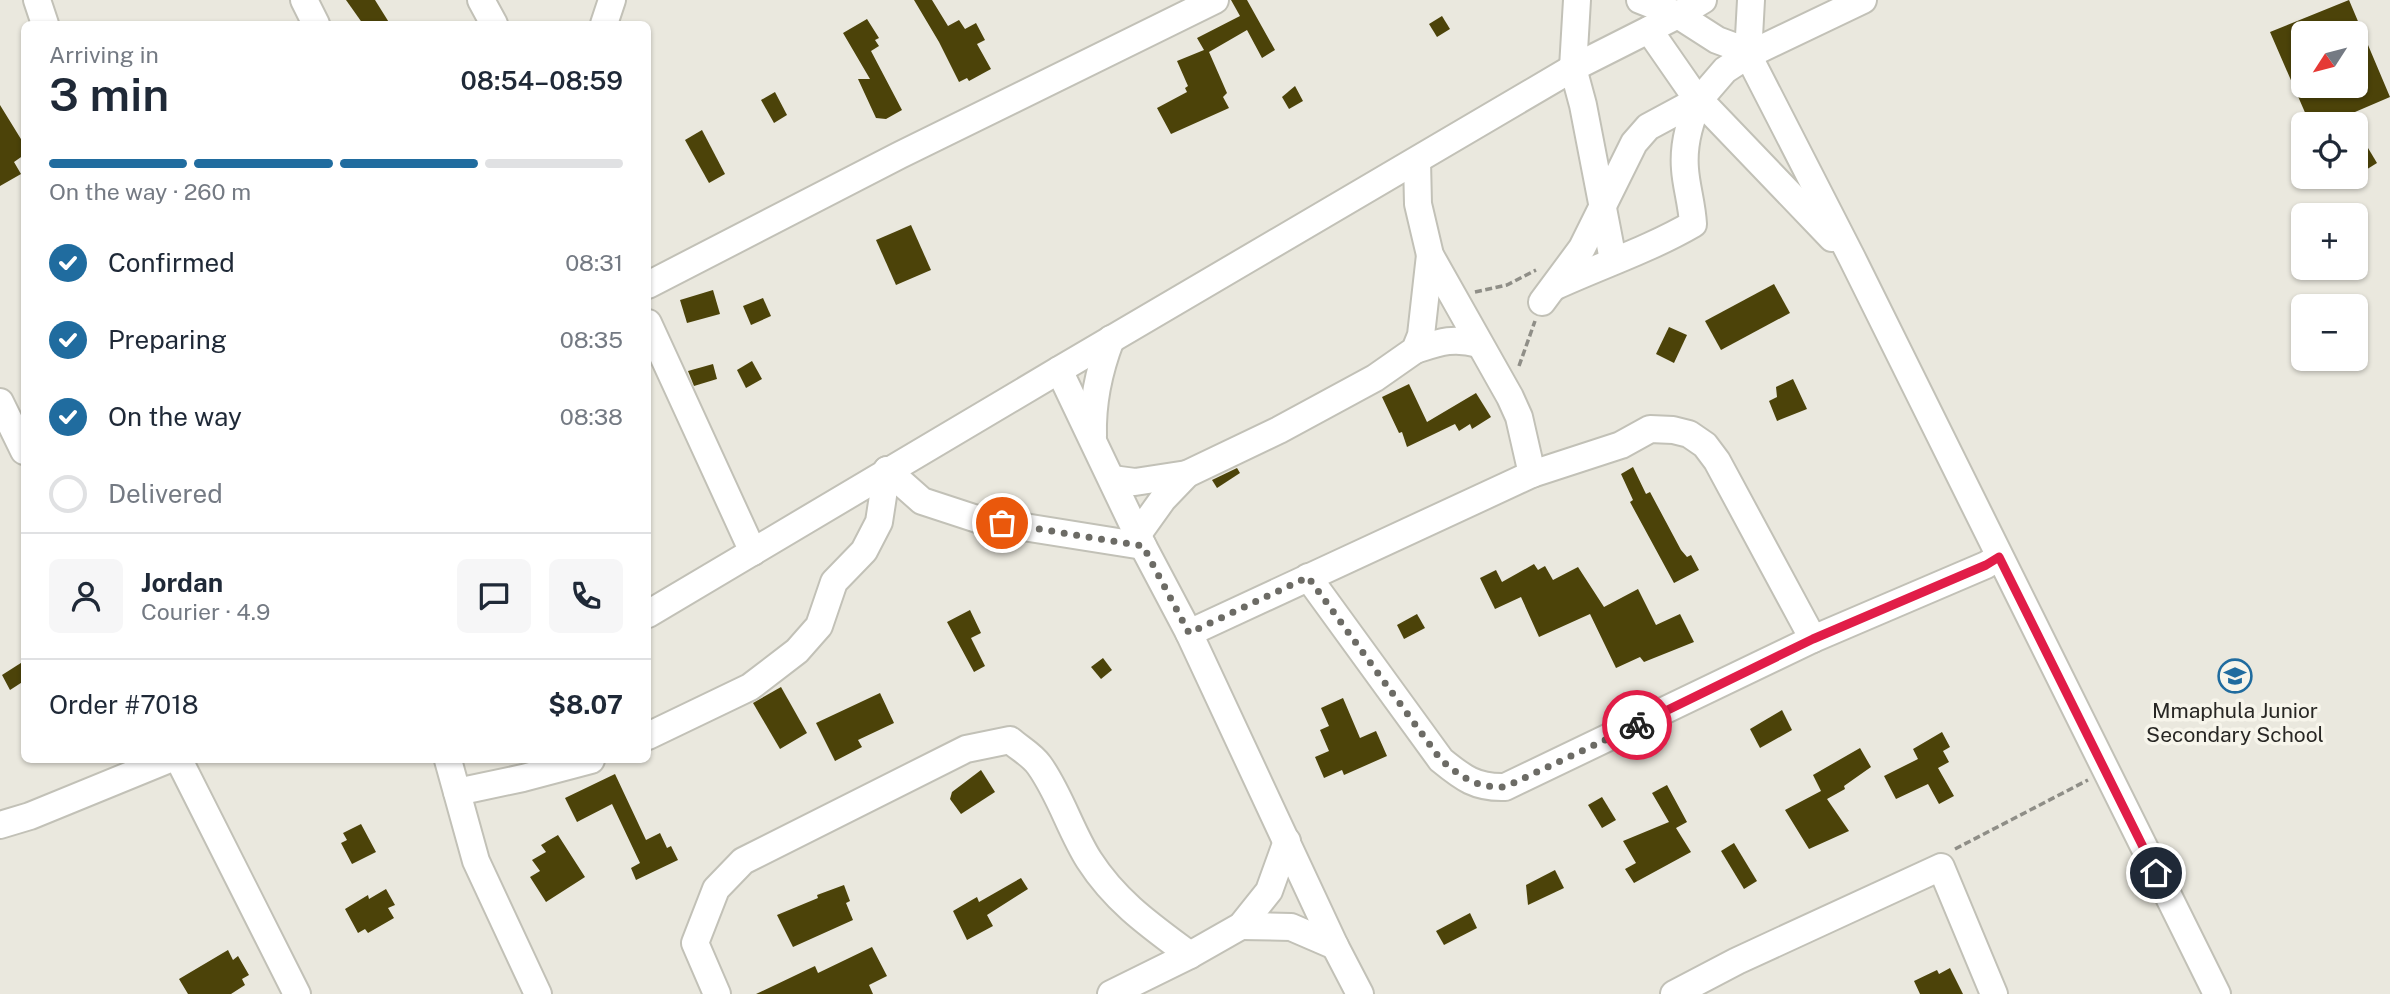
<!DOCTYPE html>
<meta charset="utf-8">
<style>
body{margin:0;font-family:"Public Sans",sans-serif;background:#f6f6f7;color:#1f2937;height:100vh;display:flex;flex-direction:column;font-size:26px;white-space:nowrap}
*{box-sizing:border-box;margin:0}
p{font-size:23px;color:#747a83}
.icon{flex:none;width:38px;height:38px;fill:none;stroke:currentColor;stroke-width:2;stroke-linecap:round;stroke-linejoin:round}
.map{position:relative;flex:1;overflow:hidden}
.details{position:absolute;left:21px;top:21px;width:630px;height:742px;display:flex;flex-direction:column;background:#fff;border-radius:10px;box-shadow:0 2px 5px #0004}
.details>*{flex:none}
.needle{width:46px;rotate:234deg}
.fabs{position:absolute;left:2291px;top:21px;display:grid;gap:14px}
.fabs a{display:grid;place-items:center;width:77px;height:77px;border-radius:10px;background:#fff;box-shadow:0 2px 5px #0004;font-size:35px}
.pin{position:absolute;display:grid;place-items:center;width:60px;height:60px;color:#fff;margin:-30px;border:4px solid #fff;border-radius:50%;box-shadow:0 2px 7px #0007}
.courier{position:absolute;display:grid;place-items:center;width:70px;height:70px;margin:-35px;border:5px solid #e11d48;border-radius:50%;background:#fff;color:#222;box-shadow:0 2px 9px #0007}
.overview em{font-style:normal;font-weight:600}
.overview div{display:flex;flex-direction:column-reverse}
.overview{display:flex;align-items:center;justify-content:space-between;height:119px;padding:0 28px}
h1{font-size:46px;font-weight:600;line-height:52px}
.bar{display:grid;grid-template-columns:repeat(4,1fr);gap:10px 7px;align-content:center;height:84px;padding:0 28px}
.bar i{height:9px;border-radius:5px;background:#e0e1e3}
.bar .selected{background:#206c9f}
.bar p{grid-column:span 4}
.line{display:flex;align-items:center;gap:18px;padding:0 28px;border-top:2px solid #e0e1e3}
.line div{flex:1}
.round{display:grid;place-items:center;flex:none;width:74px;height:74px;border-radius:10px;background:#f6f6f7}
ol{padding:0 28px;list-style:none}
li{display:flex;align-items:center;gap:21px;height:77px}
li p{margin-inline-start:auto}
li .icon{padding:7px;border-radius:50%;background:#206c9f;color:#fff;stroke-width:4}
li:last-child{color:#747a83}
li i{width:38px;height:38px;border:4px solid #e0e1e3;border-radius:50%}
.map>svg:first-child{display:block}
.building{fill:#4c4309;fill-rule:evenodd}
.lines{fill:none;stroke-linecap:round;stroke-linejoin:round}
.minor-casing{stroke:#c2c1b7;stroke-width:30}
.path{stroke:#8f8e87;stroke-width:3.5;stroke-dasharray:7 3.5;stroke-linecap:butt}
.minor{stroke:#fff;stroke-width:26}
.done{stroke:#6c6b65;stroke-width:7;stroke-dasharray:0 12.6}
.route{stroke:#e11d48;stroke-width:9}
.labels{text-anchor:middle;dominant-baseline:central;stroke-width:7;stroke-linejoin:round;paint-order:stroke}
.poi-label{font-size:21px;fill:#282724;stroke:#f7f5eb}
</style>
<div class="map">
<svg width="2390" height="994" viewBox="0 0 2390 994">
<rect width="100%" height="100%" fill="#eae8de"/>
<g class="building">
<path d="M346,0H375L390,24H363Z"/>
<path d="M914,0H932L948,26L959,20L965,29L976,23L985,40L977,44L991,69L969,81L967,78L959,82L939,42Z"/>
<path d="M1231,0H1247L1275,50L1262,58L1247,30L1209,52L1227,93L1223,97L1229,108L1171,134L1157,108L1187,92L1185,88L1188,86L1177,61L1204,50L1197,38L1240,16Z"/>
<path d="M2349,0L2390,97L2327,124H2310L2270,32ZM2303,33H2356V86H2303Z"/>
<path d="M1442,16L1450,29L1437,37L1429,24Z"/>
<path d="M867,19L879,38L875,40L879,46L871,51L902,110L886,119L876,118L858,79H870L843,33Z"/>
<path d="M1295,86L1303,101L1289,109L1282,97Z"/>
<path d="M775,92L787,115L774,123L761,100Z"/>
<path d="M0,105L24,144V155L14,162L21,174L0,186Z"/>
<path d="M702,130L725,174L709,183L685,140Z"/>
<path d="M2368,148L2377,163L2356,176V155Z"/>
<path d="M911,225L931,270L896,285L876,240Z"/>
<path d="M1774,284L1790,313L1721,350L1705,321Z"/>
<path d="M713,290L720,314L687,323L680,300Z"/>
<path d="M763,298L771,316L751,325L743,306Z"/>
<path d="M1669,327L1687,335L1674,363L1656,354Z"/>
<path d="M752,361L762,379L746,388L737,370Z"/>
<path d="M713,364L717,379L694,386L688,371Z"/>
<path d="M1793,379L1807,409L1777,421L1769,401L1777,397L1776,387Z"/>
<path d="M1409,384L1427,422L1476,393L1491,417L1472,429L1470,424L1459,431L1455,424L1407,447L1402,432L1399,433L1382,397Z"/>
<path d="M1633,467L1646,494L1650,492L1681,550L1687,557L1691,555L1699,570L1674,583L1630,502L1633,500L1621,474Z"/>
<path d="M1237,468L1240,473L1217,488L1212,480Z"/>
<path d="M1534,564L1538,570L1545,566L1553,580L1578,567L1604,607L1638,589L1656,625L1680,614L1694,642L1644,662L1640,657L1616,668L1590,614L1539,637L1521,597L1495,609L1480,578L1496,570L1502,582Z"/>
<path d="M970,610L981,633L971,638L985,666L974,672L947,622Z"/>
<path d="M1417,614L1425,628L1404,639L1397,625Z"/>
<path d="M1103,658L1112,670L1101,679L1091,667Z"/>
<path d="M24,661V681L10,690L2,675Z"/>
<path d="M781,687L807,733L780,749L753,703Z"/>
<path d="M880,693L894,723L858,740L862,747L835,761L816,723Z"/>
<path d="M1343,698L1360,738L1376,731L1387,756L1344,775L1342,770L1324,778L1315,757L1329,751L1320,730L1329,726L1321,708Z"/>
<path d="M1782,710L1792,730L1760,748L1750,729Z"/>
<path d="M1942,732L1950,747L1943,751L1949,762L1938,768L1954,796L1939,804L1928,784L1896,799L1884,776L1918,759L1913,749Z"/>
<path d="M1860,748L1871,767L1844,786L1845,789L1827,799L1849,831L1809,849L1785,810L1821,791L1813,775Z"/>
<path d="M981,770L995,792L961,814L950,799L952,792Z"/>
<path d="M615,774L646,840L660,833L667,848L671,846L678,860L636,880L631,868L640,863L612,804L577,822L565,798Z"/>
<path d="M1667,785L1687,822L1676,828L1691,852L1634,883L1625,869L1636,863L1623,841L1669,822L1652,793Z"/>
<path d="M1602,797L1616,820L1602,828L1588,805Z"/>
<path d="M361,824L376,852L352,864L341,843L347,840L343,833Z"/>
<path d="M558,835L585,877L546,902L530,877L540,871L532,860L546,852L541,845Z"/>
<path d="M1734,843L1757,881L1744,889L1721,851Z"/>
<path d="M1555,870L1564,888L1528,905L1526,885Z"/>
<path d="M1021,878L1028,889L987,915L993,926L967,940L953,911L977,897L979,902Z"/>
<path d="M844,885L850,901L846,903L853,920L793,947L777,915L818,898L817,895Z"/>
<path d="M386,889L395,905L388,908L394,918L368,933L365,929L358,933L345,909L368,895L369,899Z"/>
<path d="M1470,913L1477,928L1444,945L1436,931Z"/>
<path d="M872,947L887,976L869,985L873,994H756L815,966L818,973Z"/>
<path d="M228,950L233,960L238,956L249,975L242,979L245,985L231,994H188L179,979Z"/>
<path d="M1950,968L1963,994H1920L1914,981L1937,970L1939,974Z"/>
</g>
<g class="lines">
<defs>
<g id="minor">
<path d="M37,0L45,24"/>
<path d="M304,0L316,24"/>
<path d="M481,0L494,24"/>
<path d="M1577,0L1573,68L1583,105L1613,260"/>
<path d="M1640,0L1678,15L1717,40L1736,47L1748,55"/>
<path d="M1751,0L1748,55L1852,258L2217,994"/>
<path d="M604,24L612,0"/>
<path d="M1649,30L1692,92L1832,238"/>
<path d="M1417,161L1418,204L1430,255L1510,397L1519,417L1532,474"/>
<path d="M648,285L900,155L1215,0"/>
<path d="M1556,286C1602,265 1650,249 1693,224C1692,204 1686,186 1685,169C1683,145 1690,120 1700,99"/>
<path d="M1542,302L1582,248L1634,143L1648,127L1700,99L1725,70L1748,55L1863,0"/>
<path d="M648,323L753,552"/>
<path d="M1415,350C1440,342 1453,337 1479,344"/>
<path d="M0,402L24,451"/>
<path d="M1093,436C1092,402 1099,370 1111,339"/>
<path d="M887,470L922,501L980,520L1143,546"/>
<path d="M1112,479L1135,482L1187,474"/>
<path d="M1138,534L1163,499L1187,474L1279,430L1375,378L1415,350L1421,335L1430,255"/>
<path d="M1308,577L1441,760C1463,778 1476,788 1505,787L1813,639L1986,565L1999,557"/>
<path d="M648,614L1059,370"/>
<path d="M1189,633L1532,474L1621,445L1650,429L1673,430L1689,434L1705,445L1717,461L1813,639"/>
<path d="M648,736L750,687L797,651L819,626L834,582L864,551L879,522L887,470"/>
<path d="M179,760L297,994"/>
<path d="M448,760L476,861L538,994"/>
<path d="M457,792L523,778L591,760"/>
<path d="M0,825L30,816L167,760"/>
<path d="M1241,926L1291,927L1335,946"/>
<path d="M717,994L695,943L716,889L743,861L966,749L1010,740C1019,748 1032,755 1039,765C1060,794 1070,830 1089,860C1116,902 1151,926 1190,955"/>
<path d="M1111,994L1190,955L1241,926L1269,891L1287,841"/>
<path d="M1360,994L1335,946L1189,633L1143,546L1059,370L1573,68L1678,15L1703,0"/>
<path d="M1674,994L1737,961L1941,867L1994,994"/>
</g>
</defs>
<use href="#minor" class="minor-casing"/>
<g class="path">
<path d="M1475,292L1507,285L1536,270"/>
<path d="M1519,366L1535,321"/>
<path d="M1955,849L2088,780"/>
</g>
<use href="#minor" class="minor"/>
</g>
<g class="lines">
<path class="done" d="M1002,523L1143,546L1189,633L1308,577L1441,760C1463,778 1476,788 1505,787L1637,725"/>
<path class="route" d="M1637,725L1813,639L1986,565L1999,557L2156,873"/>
</g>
<defs>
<symbol id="school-ring" viewBox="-11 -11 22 22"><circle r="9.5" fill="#f7f5eb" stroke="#206c9f" stroke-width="1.5"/><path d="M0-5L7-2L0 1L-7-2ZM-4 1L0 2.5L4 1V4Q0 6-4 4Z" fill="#206c9f"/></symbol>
</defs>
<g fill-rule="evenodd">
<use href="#school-ring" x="2216" y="657" width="38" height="38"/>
</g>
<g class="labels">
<g class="poi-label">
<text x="2235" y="710">Mmaphula Junior<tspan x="2235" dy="24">Secondary School</tspan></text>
</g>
</g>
</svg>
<div class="fabs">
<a><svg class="needle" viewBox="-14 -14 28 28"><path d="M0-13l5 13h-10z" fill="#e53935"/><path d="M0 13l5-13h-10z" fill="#747a83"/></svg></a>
<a><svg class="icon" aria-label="locate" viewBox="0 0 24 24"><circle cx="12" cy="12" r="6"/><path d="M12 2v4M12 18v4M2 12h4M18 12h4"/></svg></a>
<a>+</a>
<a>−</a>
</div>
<div class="pin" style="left:1002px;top:523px;background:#ea580c"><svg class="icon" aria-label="bag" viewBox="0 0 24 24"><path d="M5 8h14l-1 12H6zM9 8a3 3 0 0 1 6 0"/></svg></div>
<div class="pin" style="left:2156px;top:873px;background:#1f2937"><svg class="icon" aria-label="home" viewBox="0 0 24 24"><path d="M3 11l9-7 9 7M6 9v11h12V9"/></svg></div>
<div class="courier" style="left:1637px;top:725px"><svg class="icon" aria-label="bike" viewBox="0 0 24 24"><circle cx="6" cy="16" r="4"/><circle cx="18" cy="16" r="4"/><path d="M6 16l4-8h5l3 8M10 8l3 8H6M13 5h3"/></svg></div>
<section class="details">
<div class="overview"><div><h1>3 min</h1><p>Arriving in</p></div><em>08:54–08:59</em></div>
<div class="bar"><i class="selected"></i><i class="selected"></i><i class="selected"></i><i></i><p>On the way · 260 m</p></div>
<ol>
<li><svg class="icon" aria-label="check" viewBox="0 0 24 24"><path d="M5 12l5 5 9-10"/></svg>Confirmed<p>08:31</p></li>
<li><svg class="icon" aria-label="check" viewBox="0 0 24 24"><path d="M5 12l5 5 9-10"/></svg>Preparing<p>08:35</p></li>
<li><svg class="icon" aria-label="check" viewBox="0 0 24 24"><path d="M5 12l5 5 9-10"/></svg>On the way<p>08:38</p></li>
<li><i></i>Delivered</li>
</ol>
<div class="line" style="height:126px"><a class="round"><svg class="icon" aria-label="person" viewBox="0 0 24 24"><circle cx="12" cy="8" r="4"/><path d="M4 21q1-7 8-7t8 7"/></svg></a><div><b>Jordan</b><p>Courier · 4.9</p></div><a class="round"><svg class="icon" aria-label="chat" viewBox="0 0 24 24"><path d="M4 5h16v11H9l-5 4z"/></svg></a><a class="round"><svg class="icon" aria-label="phone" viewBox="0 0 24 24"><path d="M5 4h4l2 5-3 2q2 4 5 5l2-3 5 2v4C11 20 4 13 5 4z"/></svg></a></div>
<div class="line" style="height:91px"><div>Order #7018</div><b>$8.07</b></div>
</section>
</div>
